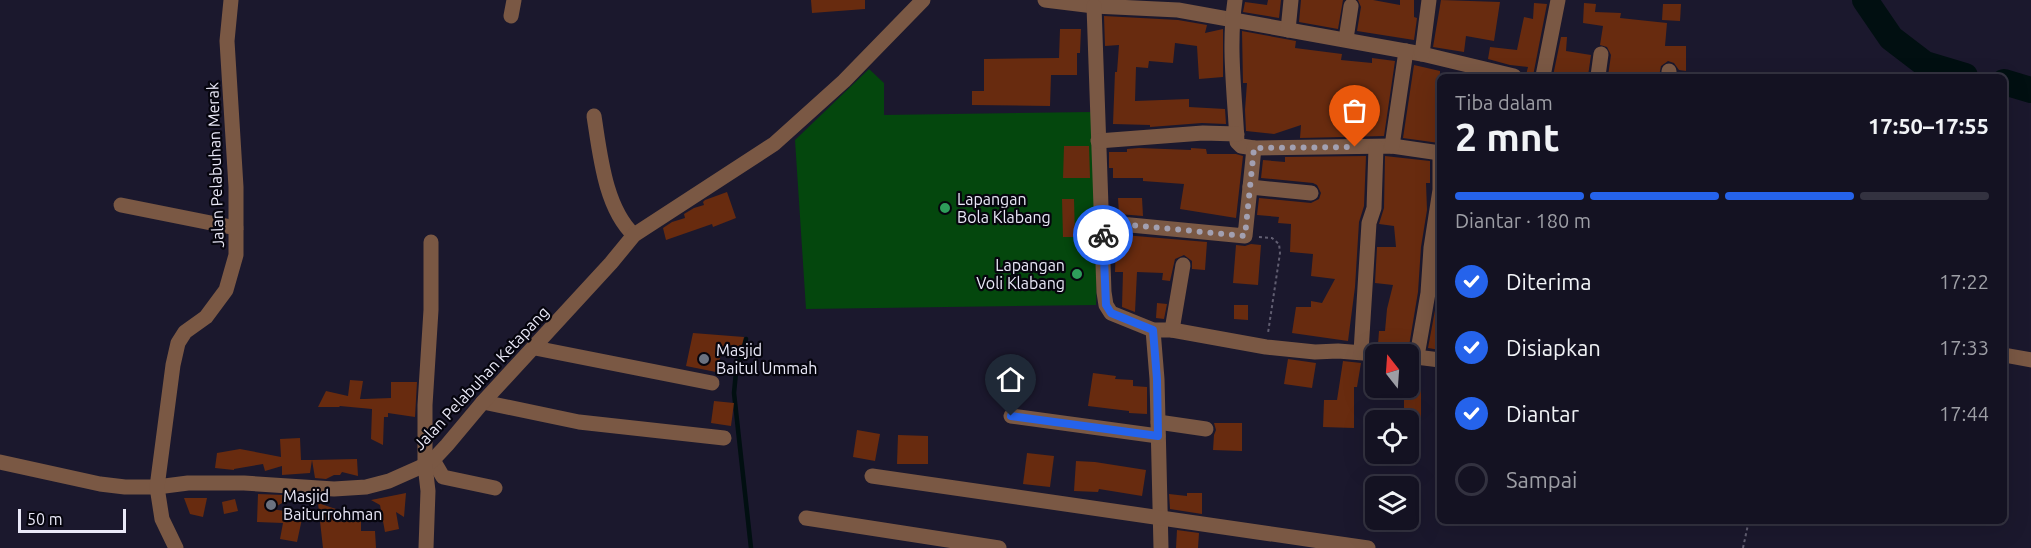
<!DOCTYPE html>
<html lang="id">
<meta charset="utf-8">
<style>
body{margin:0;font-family:Ubuntu,sans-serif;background:#1d1b2a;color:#f1f3f6;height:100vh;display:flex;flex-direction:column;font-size:22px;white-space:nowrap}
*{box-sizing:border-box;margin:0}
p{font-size:20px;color:#9d9ea5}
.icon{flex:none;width:33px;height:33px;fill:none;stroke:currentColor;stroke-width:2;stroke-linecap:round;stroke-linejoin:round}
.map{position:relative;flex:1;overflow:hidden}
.details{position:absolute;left:1437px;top:74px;width:570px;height:450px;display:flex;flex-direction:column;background:#141222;border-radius:9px;box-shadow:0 6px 24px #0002,0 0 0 2px #333240}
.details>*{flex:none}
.needle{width:39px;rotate:343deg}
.tools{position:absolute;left:1365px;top:344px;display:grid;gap:12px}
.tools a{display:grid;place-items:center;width:54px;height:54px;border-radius:9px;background:#141222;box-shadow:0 6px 24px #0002,0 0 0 2px #333240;font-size:30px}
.scale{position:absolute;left:18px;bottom:15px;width:108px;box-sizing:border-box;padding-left:6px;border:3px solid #eae9f8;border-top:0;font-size:16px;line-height:21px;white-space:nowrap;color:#eae9f8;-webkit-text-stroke:4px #06050e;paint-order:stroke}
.pin{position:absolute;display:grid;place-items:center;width:51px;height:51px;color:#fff;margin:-62px -26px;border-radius:50% 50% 50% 0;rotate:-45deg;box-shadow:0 0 6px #0007}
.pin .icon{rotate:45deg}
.courier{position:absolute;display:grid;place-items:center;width:60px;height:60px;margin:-30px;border:4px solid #2563eb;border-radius:50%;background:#fff;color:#222;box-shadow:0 2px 8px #0007}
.headline em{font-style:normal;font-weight:700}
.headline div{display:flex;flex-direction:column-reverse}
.headline{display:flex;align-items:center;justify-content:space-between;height:102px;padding:0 18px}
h1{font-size:39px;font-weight:700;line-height:45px}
.bar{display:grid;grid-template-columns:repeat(4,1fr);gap:9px 6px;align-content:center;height:72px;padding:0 18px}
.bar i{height:8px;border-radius:4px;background:#333240}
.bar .active{background:#2563eb}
.bar p{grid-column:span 4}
ol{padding:0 18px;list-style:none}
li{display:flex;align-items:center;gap:18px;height:66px}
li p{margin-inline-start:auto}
li .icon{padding:6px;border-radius:50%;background:#2563eb;color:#fff;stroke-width:4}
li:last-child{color:#9d9ea5}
li i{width:33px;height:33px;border:3px solid #333240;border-radius:50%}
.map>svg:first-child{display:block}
.green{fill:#04470d}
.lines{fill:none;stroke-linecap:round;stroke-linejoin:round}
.stream{stroke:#010f11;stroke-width:4.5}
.river{stroke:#010f11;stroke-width:26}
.building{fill:#682b0f}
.path{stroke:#615e71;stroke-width:2;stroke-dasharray:3 3;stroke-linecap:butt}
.minor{stroke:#7a5844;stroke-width:15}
.done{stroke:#a2a0b1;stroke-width:6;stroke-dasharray:0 10.8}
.route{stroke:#2563eb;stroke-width:8}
.leisure-dot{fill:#2e9e5b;stroke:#06050e;stroke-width:2}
.worship-dot{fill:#6b7280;stroke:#06050e;stroke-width:2}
.labels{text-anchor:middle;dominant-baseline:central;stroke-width:4.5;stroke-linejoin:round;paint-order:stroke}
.street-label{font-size:16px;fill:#eae9f8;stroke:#06050e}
.poi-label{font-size:16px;fill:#eae9f8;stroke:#06050e;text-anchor:start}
</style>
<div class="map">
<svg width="2031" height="548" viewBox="0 0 2031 548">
<rect width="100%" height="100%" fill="#1b182d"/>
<path class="green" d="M869,69L884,83V115L1091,112L1098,247L1096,305L806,309L795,140Z"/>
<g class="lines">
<path class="stream" d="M746,339L736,372L734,393L751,548"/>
<g class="river">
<path d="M1865,0L1891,38L1925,64L1965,76"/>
<path d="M2004,82L2031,90"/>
</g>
</g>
<g class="building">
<path d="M811,0H865V9L812,13Z"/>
<path d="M1268,0H1281L1279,18L1243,12L1245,2L1267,5Z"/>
<path d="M1301,0H1343L1338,29L1299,22Z"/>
<path d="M1358,0H1373L1400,5V0H1414V17L1417,18L1414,40L1357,31L1361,7Z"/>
<path d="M1441,0L1500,2L1494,41L1466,36L1464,52L1433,47Z"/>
<path d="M1534,3L1547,4L1533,76L1526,75L1528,67L1510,65L1488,59L1490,47L1517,50L1524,17L1533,19Z"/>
<path d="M1584,3L1596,4L1595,12L1621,13L1620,18L1667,23L1665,46H1686V71L1679,70L1674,63L1668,61L1661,66L1659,76H1608L1611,55L1607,47L1600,45L1603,26L1583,23Z"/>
<path d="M1663,4H1681L1680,21L1662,20Z"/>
<path d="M1104,16L1178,20L1207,25L1205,33L1223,29V77L1199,79L1197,46L1175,43L1173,63L1149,61L1148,68L1136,67L1135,101L1189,99V107L1225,109L1226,124L1202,123L1150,127V125L1113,124L1115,72H1117L1119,45L1105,46Z"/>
<path d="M1060,29H1081L1080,53H1077V75H1051L1050,106L972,105V91H984V59L1059,58Z"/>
<path d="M1242,31L1296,41L1295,48L1342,54L1341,60L1372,63V58L1395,61L1384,136L1300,138L1301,125L1274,134L1246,131L1245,110L1247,83H1243Z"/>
<path d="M1561,37H1567L1566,51L1591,55L1588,76L1556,74L1555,76H1553Z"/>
<path d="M1414,65L1440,71L1439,143L1403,138Z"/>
<path d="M1064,146H1089L1090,178H1063Z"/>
<path d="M1139,148L1191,150V148L1206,149L1207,154H1236L1243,156L1236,218L1180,209L1184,184L1143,181V178H1113V168H1109V152H1127V149Z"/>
<path d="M1366,156L1364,206L1359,222L1355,287L1348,341L1292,333L1296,307H1311V301L1322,303L1335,279L1311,276L1313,254L1290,252L1291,224L1278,223L1279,217L1257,215L1259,198L1311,203L1319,199L1321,193L1317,185L1313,183L1261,178L1263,160L1285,162V157Z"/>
<path d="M1385,156L1430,161V183H1426L1427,210L1421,247L1418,292L1409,346L1404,347L1378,345L1379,331H1385L1387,309L1393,285L1375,283L1377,247H1396L1394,226L1379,224L1384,208Z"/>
<path d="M727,192L736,218L713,227L712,224L666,240L663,228L672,222L685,218L684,214L694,208L704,205L703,202L705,200Z"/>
<path d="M1118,198H1142L1143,216L1119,214Z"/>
<path d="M1062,199H1074L1075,237H1063Z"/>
<path d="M1112,234L1207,242L1205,270L1192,269V261L1184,255L1175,259L1170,281L1162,280L1163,273L1137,272L1135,312L1122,307L1123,272H1115L1116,243H1112Z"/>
<path d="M1251,244L1261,245L1258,285L1233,283L1236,245L1245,246Z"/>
<path d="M1440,260V350L1428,348L1438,294Z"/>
<path d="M1157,303L1167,304L1164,319L1156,318Z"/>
<path d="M1234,305H1248V320L1234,319Z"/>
<path d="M693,333L744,337L740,353L723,348L716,372L686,366Z"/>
<path d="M1288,359L1316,363L1312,388L1284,384Z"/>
<path d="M1343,361L1361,363L1357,387H1354V428L1323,427L1324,400H1337Z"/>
<path d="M1408,371H1421V419H1404V387H1408Z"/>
<path d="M1093,373L1116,376L1115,379L1133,380V386L1147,387V414L1129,413V411L1088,406Z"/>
<path d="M350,380L363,381L360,399H364L391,398V382H417L415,417L388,413V417H384L383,445L371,439L372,409L340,406L339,407H318L326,391L348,396Z"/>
<path d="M714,401L734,403L731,426L711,423Z"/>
<path d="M1214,423H1242V451L1213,450L1214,435L1216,430Z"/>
<path d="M857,430L880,434L875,461L853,457Z"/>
<path d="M898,435L928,436V464H897Z"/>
<path d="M300,438L301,460H312L310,473L282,475V466L265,471L263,464L234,469V470L215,468L217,453L240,449L281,457L280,439Z"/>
<path d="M1027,453L1054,456L1050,487L1023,484Z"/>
<path d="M357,459L358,476L342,472L340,475H334L326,479L315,478L312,460Z"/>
<path d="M1076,461L1095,462L1146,470L1142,496L1099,489L1098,492L1074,491Z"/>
<path d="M406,493L404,517L396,512L399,529L385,532L380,505L371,500Z"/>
<path d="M1187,493H1202V514L1170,509L1169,494L1187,496Z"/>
<path d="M258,494L283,495L282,503L272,509L303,514L297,542L280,539L283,523L257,522Z"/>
<path d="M184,498H207L203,517L190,514Z"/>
<path d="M235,499L238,511L224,514L222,502Z"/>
<path d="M318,503L336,509V522L361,520V531H375L376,548H323Z"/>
<path d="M1177,530L1199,533L1198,548H1176Z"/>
</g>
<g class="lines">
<g class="path">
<path d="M1259,237L1272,238L1279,244L1280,253L1268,333"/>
<path d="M1743,548L1749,520"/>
</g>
<g class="minor">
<path d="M1045,0L1094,6L1178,10L1422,54L1514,76"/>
<path d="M1235,0C1228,46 1235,96 1237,142L1241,146L1254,148L1392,146L1440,153"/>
<path d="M1094,6L1104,292L1106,305L1111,313L1153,330H1172L1266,347L1315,352L1338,351L1376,354"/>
<path d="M511,16L514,0"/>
<path d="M1288,30L1291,0"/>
<path d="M1346,39L1351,6"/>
<path d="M1422,54L1429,0"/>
<path d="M1543,76L1558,0"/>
<path d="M1598,76L1601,54"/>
<path d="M1669,76V71"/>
<path d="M594,116C600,154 605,208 634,235"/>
<path d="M1098,141L1203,133L1237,134"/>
<path d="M1392,146L1406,51"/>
<path d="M1250,187L1311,193"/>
<path d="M121,205L236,228"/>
<path d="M1103,224H1120L1245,236L1254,148"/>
<path d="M1153,330L1157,379L1161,548"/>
<path d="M1172,330L1183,265"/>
<path d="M535,348L712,383"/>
<path d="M1361,352L1369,223L1374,208L1376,147"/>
<path d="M2004,355L2031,360"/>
<path d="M1408,356L1440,360"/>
<path d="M1417,356L1428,293L1431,248L1440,190V153"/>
<path d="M483,402L579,422L724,438"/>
<path d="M1011,416L1158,436"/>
<path d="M1158,422L1206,429"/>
<path d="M433,460L443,477L495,488"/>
<path d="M0,462L100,484L125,487H157L188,483H244L334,489L366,487L389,481L425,465L433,460L447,445L483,402L611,263L634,235L774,144L844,81L923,0"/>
<path d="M872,476L1368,548"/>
<path d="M806,518L999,548"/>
<path d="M176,548L162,519L157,487L173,365L178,343L185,332L206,317L226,290L236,255V187L227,41L231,0"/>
<path d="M426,548L428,491L425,465V405L431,310V242"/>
</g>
</g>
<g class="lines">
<path class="done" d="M1103,235V224H1120L1245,236L1254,148L1355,147"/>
<path class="route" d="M1011,416L1158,436L1157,379L1153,330L1111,313L1106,305L1103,235"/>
</g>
<g class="leisure-dot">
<circle cx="945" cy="208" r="6"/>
<circle cx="1077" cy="274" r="6"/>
</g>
<g class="worship-dot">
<circle cx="704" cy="359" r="6"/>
<circle cx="271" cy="505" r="6"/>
</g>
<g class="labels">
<g class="street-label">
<text transform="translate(215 165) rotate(-92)">Jalan Pelabuhan Merak</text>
<text transform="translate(481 378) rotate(-47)">Jalan Pelabuhan Ketapang</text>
</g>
<g class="poi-label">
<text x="957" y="199">Lapangan<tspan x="957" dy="18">Bola Klabang</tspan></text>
<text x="1065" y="265" text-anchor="end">Lapangan<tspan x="1065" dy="18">Voli Klabang</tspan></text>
<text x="716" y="350">Masjid<tspan x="716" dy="18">Baitul Ummah</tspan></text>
<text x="283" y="496">Masjid<tspan x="283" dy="18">Baiturrohman</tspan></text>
</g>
</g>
</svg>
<div class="tools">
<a><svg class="needle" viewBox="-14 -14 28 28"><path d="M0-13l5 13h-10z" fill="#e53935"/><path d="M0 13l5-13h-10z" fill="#9d9ea5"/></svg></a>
<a><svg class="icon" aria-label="locate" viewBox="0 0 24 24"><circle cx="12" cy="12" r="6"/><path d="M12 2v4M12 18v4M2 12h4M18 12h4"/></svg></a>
<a><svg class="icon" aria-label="layers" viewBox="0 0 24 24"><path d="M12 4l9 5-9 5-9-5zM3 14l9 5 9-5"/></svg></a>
</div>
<div class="scale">50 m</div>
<div class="pin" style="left:1355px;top:147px;background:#ea580c"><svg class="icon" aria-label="bag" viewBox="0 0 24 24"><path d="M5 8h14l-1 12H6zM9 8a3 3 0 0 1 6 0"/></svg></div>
<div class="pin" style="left:1011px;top:416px;background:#1f2937"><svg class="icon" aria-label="home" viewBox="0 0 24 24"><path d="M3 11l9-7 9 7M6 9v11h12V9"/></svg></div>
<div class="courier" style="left:1103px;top:235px"><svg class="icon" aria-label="bike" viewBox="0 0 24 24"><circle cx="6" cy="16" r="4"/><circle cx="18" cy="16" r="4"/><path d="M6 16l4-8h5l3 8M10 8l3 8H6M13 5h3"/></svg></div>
<section class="details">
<div class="headline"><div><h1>2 mnt</h1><p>Tiba dalam</p></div><em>17:50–17:55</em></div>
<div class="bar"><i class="active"></i><i class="active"></i><i class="active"></i><i></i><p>Diantar · 180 m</p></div>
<ol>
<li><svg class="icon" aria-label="check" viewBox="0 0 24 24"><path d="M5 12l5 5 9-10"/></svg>Diterima<p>17:22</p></li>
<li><svg class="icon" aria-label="check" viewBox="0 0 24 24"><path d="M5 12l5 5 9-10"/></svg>Disiapkan<p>17:33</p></li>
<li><svg class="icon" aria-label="check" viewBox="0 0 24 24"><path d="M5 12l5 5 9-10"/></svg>Diantar<p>17:44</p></li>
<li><i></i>Sampai</li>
</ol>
</section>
</div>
